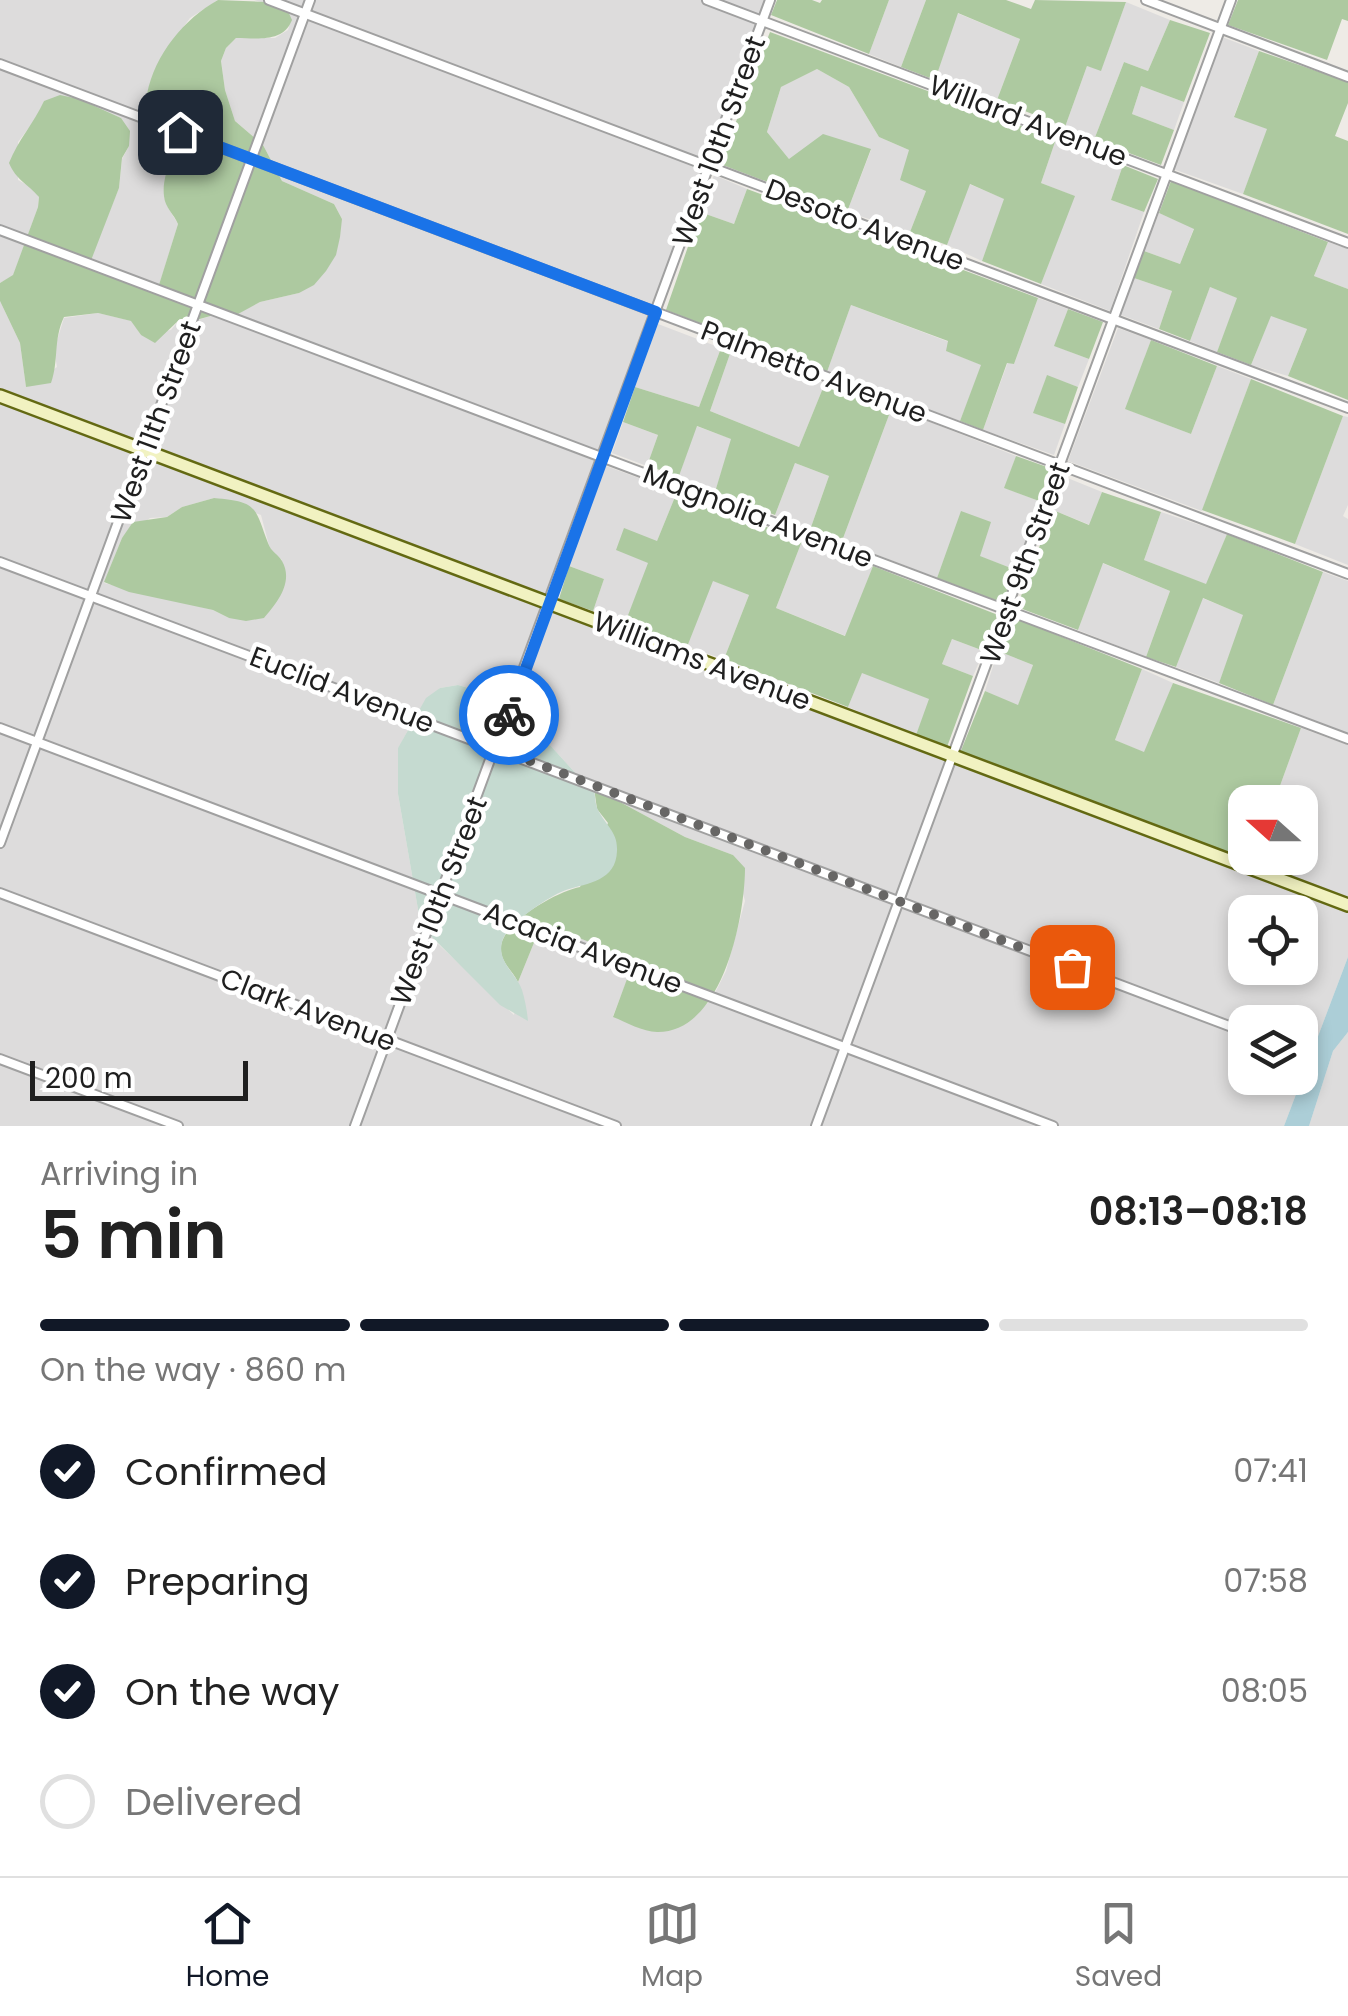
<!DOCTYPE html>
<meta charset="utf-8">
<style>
body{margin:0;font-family:Poppins,sans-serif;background:#f2f2f2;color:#222;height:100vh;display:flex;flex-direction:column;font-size:38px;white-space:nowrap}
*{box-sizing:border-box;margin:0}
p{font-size:32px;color:#767676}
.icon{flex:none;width:55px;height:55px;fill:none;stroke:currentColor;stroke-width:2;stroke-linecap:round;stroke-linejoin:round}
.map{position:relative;height:1126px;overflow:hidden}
.sheet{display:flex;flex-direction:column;background:#fff;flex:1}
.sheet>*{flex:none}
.needle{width:65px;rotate:291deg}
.fabs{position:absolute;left:1228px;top:785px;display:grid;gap:20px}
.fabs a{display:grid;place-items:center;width:90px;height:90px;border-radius:20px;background:#fff;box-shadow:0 5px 15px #0003;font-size:50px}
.scale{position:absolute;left:30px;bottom:25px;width:218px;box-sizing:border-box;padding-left:10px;border:5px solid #1f1f1f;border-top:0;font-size:28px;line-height:35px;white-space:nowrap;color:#1f1f1f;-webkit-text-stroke:8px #fff;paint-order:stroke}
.pin{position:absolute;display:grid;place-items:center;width:85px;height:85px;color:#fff;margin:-42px;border-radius:20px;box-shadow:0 5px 15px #0006}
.courier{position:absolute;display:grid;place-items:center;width:100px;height:100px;margin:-50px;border:8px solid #1a73e8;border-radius:50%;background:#fff;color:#222;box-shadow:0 2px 12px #0007}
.summary em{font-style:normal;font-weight:600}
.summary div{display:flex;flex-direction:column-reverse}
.summary{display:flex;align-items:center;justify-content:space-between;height:170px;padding:0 40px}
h1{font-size:65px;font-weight:600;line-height:75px}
.bar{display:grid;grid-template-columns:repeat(4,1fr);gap:15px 10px;align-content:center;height:120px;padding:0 40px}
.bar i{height:12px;border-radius:8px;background:#e0e0e0}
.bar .active{background:#111827}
.bar p{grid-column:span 4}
ol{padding:0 40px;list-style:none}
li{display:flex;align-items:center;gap:30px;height:110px}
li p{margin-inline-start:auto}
li .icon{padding:10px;border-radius:50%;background:#111827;color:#fff;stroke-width:4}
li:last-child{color:#767676}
li i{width:55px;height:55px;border:5px solid #e0e0e0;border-radius:50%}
.tabs{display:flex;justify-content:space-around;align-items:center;height:140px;border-top:2px solid #e0e0e0;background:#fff;font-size:28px;color:#767676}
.tabs a{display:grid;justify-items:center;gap:5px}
.tabs .active{color:#111827}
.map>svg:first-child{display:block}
.residential{fill:#dddcdc;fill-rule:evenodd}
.forest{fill:#adc9a0}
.wetland{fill:#c5dad0}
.water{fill:#acced7}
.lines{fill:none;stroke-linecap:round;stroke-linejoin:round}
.street-casing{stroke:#a0a0a0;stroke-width:12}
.secondary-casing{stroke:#636912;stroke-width:16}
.street{stroke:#fff;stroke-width:8}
.secondary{stroke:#f1f2c1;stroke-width:11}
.done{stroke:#676665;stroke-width:10;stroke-dasharray:0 18}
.route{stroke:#1a73e8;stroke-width:12}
.labels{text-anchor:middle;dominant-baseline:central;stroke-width:9;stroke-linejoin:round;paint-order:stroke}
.street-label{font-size:28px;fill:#1f1f1f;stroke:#fff}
</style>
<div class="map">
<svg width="1348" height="1126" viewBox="0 0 1348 1126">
<rect width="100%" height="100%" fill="#eeebe6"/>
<g class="residential">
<path d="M0,0H218L190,18L179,33L161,107L189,123L165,183L167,206L178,224L158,289L89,263L119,188L122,159L129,146L121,118L104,111L44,101L37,117L18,142V180L31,187L39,197L38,207L13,276L0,283Z"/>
<path d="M254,0H766L598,460L545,594L540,595L0,392V301L20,343L26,387L57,367L54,350L64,318L98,313L132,321L141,335L171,330L180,319L197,320L225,312L238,313L260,302L299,293L342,219L334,204L282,181L263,145L235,121L225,90L221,61L226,48L236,38H275L288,30L291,20L286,9Z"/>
<path d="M889,0H926L901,67L869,54Z"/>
<path d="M1126,2L1170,20L1148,71L1124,62L1094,140L1065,127L1087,66L1101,70Z"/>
<path d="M957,13L1020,39L997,100L935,80Z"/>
<path d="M1222,37L1259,51L1234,116L1268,129L1243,194L1173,169Z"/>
<path d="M817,69L849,87L879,137L909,150L926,191L910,232L847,212L871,150L789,159L767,132L781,87Z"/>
<path d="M1141,86L1184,102L1174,130L1132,114Z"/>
<path d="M1056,139L1123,165L1111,200L1144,212L1110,311L1041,284L1074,196L1041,183Z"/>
<path d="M714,175L747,189L734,224L700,212Z"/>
<path d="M969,184L1005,199L982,261L947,245Z"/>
<path d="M1159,213L1194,228L1180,264L1144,251Z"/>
<path d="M1328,242L1348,249V289L1314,276Z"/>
<path d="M1134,278L1172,291L1159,329L1121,315Z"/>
<path d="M1210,287L1238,298L1217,352L1190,341Z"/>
<path d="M1038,298L1068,309L1055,346L1089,359L1078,387L1047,376L1034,413L1065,424L1054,455L983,430L1008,362L1014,364Z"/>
<path d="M851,305L949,342L947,351L982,365L960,421L827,372Z"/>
<path d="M1271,315L1307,329L1288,376L1251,365Z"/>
<path d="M658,324L721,348L699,407L635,387Z"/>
<path d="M1118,328L1151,340L1126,409L1191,434L1217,366L1251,379L1202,511L1068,461Z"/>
<path d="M731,351L825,383L799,447L710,411Z"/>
<path d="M0,400L1348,909V957L1284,1126H0ZM214,498L261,515L270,549L282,560L229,618L213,610L104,583L122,538L150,518L167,517L182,507ZM458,685L508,699L579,777L594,788L685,837L733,855L745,901L726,971L712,999L687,1022L674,1028L613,1016L635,960L542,923L518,982L514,1015L437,943L419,915L398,794V749L417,713L440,688ZM1245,912H1300V968H1245ZM1245,1022H1300V1078H1245Z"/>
<path d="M892,407L1016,456L1005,488L1039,501L1016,570L979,556L962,511L937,578L842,541Z"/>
<path d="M1343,416L1348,417V505L1343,516L1348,519V565L1295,544Z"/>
<path d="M623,422L658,435L647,466L612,453Z"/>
<path d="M696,426L732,439L715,492L679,476Z"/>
<path d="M795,463L829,476L810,530L775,515Z"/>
<path d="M606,466L677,492L657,541L616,549L649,563L625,623L593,611L604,579L569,566Z"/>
<path d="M1065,477L1102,492L1090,525L1053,510Z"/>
<path d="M1161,512L1227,534L1207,585L1144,560Z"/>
<path d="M802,541L873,566L846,636L776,608Z"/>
<path d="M1102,563L1170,591L1146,657L1078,630Z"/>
<path d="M1323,572L1348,581V733L1273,705Z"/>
<path d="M712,580L749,595L724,659L687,647Z"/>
<path d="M1202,598L1244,615L1219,683L1176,667Z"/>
<path d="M952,639L984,651L973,676L942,664Z"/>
<path d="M998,651L1033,665L1018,706L985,691Z"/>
<path d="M1142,669L1173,683L1145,753L1115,740Z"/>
<path d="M862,672L930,699L916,735L848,707Z"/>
<path d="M1301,728L1348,745V901L1277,873L1283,858H1300L1303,805L1277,794Z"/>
<path d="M1348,1032V1126H1309L1333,1051Z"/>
</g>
<g class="forest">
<path d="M218,0L266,2L287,9L292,20C283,43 257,38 236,38L226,48L221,61L225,90L235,121L263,145L282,181L334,204L342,219L340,237L336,255L326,271L314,285L299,293L260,302L238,314L225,312L196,320L180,319L155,343L141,335L131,321L98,313L64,317C53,340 59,361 51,383L26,387L20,343L0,301V283L13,275L38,207L39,197C28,184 16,180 9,163C18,140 34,123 44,101L60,95L79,99L121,118L130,131L129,146L122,158L119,188L90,263L158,288L178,224C174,214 165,208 164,196C161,173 179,140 189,123L175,118L147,94C155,54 184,19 218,0Z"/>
<path d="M777,0H812L820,3L822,0H889L869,54L771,15Z"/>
<path d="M926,0H1006L1031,9L1035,0L1126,2L1101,71L1087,66L1065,127L997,100L1020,39L958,13L935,80L901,67Z"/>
<path d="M1238,0H1348V21L1342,19L1327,60L1228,25Z"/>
<path d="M1170,20L1210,33L1184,102L1141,86L1132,114L1174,130L1161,165L1094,140L1124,62L1148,71Z"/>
<path d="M770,32L1056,139L1041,183L1075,196L1041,284L982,261L1004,199L970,184L947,245L910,232L926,191L900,180L909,150L879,137L849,87L817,69L781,87L767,132L789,159L823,134L871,149L847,212L720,164Z"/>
<path d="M1259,51L1348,82V103L1335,136L1348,141V234L1243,194L1267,129L1234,117Z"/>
<path d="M1123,165L1158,179L1144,212L1111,200Z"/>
<path d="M1171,181L1328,242L1314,276L1348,289V400L1288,376L1307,329L1271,316L1251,365L1217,352L1237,298L1210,287L1190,341L1159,329L1172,291L1134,278L1144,251L1180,264L1194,229L1159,213Z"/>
<path d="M747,189L1038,298L1014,364L1007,363L983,430L960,421L981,365L946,351L948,341L851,305L827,372L666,310L700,212L734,224Z"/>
<path d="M1068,309L1103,322L1089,359L1054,346Z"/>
<path d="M1151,340L1217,366L1191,434L1125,409Z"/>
<path d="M721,348L731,351L710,411L799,447L825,383L892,407L842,541L810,530L829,476L795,463L775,515L715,492L731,439L697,426L679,476L647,466L658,435L623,422L635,387L699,407Z"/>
<path d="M1047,375L1078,387L1065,424L1033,413Z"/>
<path d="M1251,379L1343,416L1295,544L1202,510Z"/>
<path d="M1016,456L1050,468L1039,501L1004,488Z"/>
<path d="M677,492L802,541L776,608L845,636L873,566L998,615L984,651L952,639L942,664L973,676L947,747L916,735L929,699L862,673L848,707L724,659L749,595L713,581L687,647L625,623L648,563L616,550L624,528L657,541Z"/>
<path d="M1102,492L1161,512L1144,560L1206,584L1227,534L1323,572L1273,705L1219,683L1243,615L1203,598L1176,667L1146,657L1170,591L1103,563L1078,630L1017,607L1053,510L1089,525Z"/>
<path d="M214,498C258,502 254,506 268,543C271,552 278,554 282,561C294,582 277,603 264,618L246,621L229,618L213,610L129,592L104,582L122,538L133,522L167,517L182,507Z"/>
<path d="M961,511L991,522L980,556L1016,570L1003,603L937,578Z"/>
<path d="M569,566L604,579L593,611L559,599Z"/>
<path d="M1017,619L1142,669L1115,740L1144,752L1173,683L1301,728L1277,794L1298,802H1245V858H1283L1277,873L960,753L985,691L1018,705L1033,665L998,651L1010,621Z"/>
<path d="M594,788L685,837L733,855L745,868C745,916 723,1033 657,1032C643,1032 626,1022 613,1017L634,960L542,923L518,982C512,969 500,963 501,947C502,922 558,891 580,887L608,823L597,809Z"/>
</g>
<path class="wetland" d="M458,685L508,699L579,777L594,788C595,795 595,804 598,810C606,826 618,832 617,851C616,881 588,883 566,890C551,895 505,925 502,942C497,962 516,973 522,990C525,1000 527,1010 528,1021L500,1005L425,930L419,915L398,794V748L426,698L440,688Z"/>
<path class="water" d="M1348,957V1032L1333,1051L1309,1126H1284Z"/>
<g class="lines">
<defs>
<g id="street">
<path d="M269,0L1348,408"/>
<path d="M707,0L1348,243"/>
<path d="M1146,0L1348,77"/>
<path d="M0,64L1348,574"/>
<path d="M0,230L1348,739"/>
<path d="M0,562L1245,1032"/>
<path d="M0,728L1053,1126"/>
<path d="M0,843L310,0"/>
<path d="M0,893L616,1126"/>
<path d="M0,1059L178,1126"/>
<path d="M355,1126L770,0"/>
<path d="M816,1126L1231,0"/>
</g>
<path id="secondary" d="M0,396L1348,905"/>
</defs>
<use href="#street" class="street-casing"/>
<use href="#secondary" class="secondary-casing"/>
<use href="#street" class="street"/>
<use href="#secondary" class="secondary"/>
</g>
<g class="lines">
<path class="done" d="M509,715L496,748L1072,967"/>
<path class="route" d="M180,132L656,312L509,715"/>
</g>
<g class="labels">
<g class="street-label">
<text transform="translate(1028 121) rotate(21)">Willard Avenue</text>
<text transform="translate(719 141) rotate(-70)">West 10th Street</text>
<text transform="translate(865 225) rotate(21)">Desoto Avenue</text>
<text transform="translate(814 372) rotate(21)">Palmetto Avenue</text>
<text transform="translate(156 422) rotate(-70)">West 11th Street</text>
<text transform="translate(758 516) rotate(21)">Magnolia Avenue</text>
<text transform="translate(1025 563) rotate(-70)">West 9th Street</text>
<text transform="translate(702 661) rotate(21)">Williams Avenue</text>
<text transform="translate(342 690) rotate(21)">Euclid Avenue</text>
<text transform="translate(439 901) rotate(-69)">West 10th Street</text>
<text transform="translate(583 948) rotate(21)">Acacia Avenue</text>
<text transform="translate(308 1010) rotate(21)">Clark Avenue</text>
</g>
</g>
</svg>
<div class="fabs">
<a><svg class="needle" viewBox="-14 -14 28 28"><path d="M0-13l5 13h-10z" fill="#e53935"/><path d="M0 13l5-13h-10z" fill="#767676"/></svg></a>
<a><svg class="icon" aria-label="locate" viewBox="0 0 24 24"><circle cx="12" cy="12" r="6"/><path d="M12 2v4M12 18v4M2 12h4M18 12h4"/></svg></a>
<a><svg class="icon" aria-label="layers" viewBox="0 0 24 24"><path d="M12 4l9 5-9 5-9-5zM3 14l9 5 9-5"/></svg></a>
</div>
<div class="scale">200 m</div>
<div class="pin" style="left:1072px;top:967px;background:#ea580c"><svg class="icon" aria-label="bag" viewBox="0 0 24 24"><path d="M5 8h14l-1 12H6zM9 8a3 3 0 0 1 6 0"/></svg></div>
<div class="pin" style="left:180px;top:132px;background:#1f2937"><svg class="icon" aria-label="home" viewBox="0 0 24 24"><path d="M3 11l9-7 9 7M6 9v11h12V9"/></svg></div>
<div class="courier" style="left:509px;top:715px"><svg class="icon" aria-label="bike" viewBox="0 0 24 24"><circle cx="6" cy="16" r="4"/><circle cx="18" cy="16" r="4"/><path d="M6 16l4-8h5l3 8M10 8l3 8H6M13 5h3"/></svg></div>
</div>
<section class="sheet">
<div class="summary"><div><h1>5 min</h1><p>Arriving in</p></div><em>08:13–08:18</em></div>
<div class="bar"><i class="active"></i><i class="active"></i><i class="active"></i><i></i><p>On the way · 860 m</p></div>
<ol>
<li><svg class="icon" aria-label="check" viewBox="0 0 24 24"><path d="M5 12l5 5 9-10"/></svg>Confirmed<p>07:41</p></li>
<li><svg class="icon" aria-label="check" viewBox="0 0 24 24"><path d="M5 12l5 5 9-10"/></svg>Preparing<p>07:58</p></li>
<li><svg class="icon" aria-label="check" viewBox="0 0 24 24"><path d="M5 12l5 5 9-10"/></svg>On the way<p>08:05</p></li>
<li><i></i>Delivered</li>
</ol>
</section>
<nav class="tabs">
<a class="active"><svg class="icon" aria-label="home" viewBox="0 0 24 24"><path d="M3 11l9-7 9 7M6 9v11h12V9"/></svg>Home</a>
<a><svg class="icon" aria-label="map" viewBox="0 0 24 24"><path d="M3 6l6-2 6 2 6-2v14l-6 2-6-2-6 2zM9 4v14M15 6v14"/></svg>Map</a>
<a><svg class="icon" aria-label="saved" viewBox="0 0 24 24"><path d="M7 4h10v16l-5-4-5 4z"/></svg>Saved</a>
</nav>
